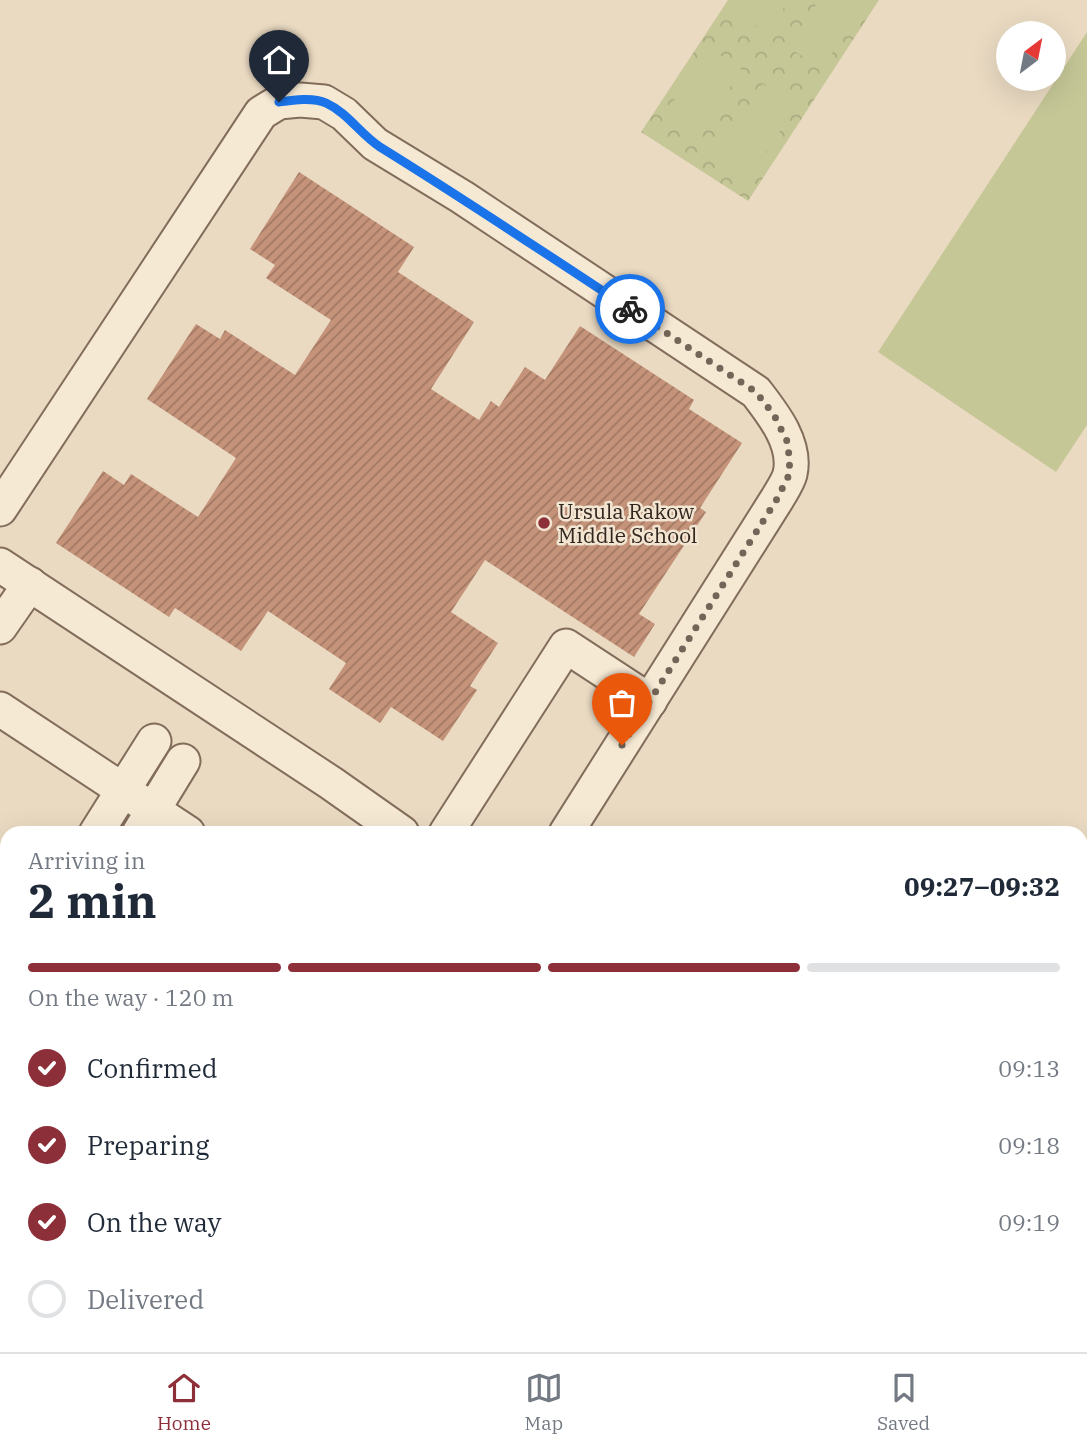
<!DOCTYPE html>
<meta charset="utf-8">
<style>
body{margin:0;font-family:"IBM Plex Serif",serif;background:#f6f6f7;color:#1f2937;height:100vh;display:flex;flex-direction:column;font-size:26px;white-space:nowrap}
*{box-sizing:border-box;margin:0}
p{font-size:23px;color:#747a83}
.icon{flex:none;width:38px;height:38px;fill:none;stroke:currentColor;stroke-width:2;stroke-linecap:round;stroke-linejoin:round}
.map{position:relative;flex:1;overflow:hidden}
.details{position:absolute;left:0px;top:826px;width:1088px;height:527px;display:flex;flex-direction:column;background:#fff;border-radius:21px 21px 0 0;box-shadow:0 7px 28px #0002}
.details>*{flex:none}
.needle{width:46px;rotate:32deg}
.fabs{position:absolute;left:996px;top:21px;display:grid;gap:14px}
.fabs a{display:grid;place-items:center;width:70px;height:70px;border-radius:50%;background:#fff;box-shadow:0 7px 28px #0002;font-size:35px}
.pin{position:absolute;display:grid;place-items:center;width:60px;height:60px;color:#fff;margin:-72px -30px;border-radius:50% 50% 50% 0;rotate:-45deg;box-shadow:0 0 7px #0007}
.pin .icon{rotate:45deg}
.courier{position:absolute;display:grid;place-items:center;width:70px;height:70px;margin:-35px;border:5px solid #1a73e8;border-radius:50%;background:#fff;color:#222;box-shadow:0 2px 9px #0007}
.overview em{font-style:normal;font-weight:800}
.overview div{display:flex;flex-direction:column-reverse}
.overview{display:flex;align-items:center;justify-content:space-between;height:119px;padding:0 28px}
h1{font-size:46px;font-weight:800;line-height:52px}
.bar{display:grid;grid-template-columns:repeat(4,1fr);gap:10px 7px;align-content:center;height:84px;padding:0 28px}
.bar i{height:9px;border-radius:5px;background:#e0e1e3}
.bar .active{background:#8d2f39}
.bar p{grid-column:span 4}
ol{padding:0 28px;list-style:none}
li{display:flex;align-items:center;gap:21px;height:77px}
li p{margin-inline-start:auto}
li .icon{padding:7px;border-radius:50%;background:#8d2f39;color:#fff;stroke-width:4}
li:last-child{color:#747a83}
li i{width:38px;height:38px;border:4px solid #e0e1e3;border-radius:50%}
.menu{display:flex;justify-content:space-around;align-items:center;height:98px;border-top:2px solid #e0e1e3;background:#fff;font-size:19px;color:#747a83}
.menu a{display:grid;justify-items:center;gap:4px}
.menu .active{color:#8d2f39}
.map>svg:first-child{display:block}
.farmland{fill:url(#farmland-dots)}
.forest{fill:url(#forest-crowns)}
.pitch{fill:#c6c797}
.building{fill:url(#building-hatch)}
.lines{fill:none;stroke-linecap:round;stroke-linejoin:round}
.minor-casing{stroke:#826c5b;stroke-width:37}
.minor{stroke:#f6e9d4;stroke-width:33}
.done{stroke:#736557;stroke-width:7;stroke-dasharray:0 12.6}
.route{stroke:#1a73e8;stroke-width:9}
.poi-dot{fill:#8d2f39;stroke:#f2e5d1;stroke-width:2.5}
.labels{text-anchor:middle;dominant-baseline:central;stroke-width:5;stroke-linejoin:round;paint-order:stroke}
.poi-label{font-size:21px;fill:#33261e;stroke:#f2e5d1;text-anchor:start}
</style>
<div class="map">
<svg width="1087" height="1352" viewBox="0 0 1087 1352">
<defs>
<pattern id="farmland-dots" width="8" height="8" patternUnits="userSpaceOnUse" patternTransform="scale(1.75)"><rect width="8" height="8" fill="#dfd3b0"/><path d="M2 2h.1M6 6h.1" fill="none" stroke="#c0b597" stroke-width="1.8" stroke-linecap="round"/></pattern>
<pattern id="forest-crowns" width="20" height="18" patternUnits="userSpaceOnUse" patternTransform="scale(1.75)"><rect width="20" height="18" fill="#c6c797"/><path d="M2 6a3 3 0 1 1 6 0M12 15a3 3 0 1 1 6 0" fill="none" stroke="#abab82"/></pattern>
<pattern id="building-hatch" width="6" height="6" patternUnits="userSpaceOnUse" patternTransform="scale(1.75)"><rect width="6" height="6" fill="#c5937a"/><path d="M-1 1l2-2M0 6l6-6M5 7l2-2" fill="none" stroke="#a17863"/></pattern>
</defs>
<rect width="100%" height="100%" fill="#eadac2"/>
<path class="farmland" d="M0,994L7,998V1346H555L565,1352H0Z"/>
<path class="forest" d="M728,0H879L748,201L641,132Z"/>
<g class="pitch">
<path d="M742,0H789L768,33L734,12Z"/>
<path d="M819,0H866L822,69L788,47Z"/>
<path d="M1087,32V425L1056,472L878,352Z"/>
<path d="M709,48L742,70L695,141L662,119Z"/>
<path d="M763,84L796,106L750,177L716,155Z"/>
</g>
<g class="building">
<path d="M299,172L414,247L398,272L474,322L431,389L479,420L491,401L499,407L525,367L545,380L580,326L694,400L689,409L742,443L700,508L706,512L639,614L655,624L634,657L485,560L451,612L498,643L470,686L477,690L443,741L391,707L380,723L329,689L346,663L268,611L241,651L175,608L169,617L56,543L103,471L124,485L131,474L198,517L236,458L147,399L196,324L220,339L225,330L295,375L331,320L266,278L275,265L250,249Z"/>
<path d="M1085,863L1087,865V919L1082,916V869Z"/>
<path d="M1082,940L1087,943V994L1082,991Z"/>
<path d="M940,1346H987L984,1352H937Z"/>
<path d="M1020,1346H1067L1064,1352H1017Z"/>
</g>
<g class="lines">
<defs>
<g id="minor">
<path d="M0,509L261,113L279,102L300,100L324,102L344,114L375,144L462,197L756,392C773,414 797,444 790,474C788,482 781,492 777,499L566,833"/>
<path d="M0,565L331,783L402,833"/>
<path d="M0,627L30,584"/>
<path d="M0,709L188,833"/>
<path d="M96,833L154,741"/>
<path d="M139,833L183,761"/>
<path d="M446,833L566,646L650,701"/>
<path d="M0,869L7,873"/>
<path d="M0,952L7,957"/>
<path d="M1082,1096L1087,1087"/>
<path d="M1082,1287L1087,1290"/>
<path d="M644,1346L655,1352"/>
<path d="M786,1346L798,1352"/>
</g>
</defs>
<use href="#minor" class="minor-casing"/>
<use href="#minor" class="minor"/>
</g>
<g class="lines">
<path class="done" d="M622,745L777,499L790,473L788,443L774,415L756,392L630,309"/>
<path class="route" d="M279,102C293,100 313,97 326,103C348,113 360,134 380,147C464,199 547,254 630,309"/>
</g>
<circle class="poi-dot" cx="544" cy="523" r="7"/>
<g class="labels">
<g class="poi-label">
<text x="558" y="511">Ursula Rakow<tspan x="558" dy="24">Middle School</tspan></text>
</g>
</g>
</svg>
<div class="fabs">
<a><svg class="needle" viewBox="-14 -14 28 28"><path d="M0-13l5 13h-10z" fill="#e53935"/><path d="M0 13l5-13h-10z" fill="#747a83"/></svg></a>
</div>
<div class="pin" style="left:622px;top:745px;background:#ea580c"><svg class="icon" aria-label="bag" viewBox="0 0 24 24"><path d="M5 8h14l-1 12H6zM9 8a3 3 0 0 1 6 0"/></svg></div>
<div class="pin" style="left:279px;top:102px;background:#1f2937"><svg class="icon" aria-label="home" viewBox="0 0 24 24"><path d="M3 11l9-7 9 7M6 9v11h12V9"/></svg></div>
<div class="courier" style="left:630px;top:309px"><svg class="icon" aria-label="bike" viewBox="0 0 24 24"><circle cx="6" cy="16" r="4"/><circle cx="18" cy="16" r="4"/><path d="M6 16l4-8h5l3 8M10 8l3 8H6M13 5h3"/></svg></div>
<section class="details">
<div class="overview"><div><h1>2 min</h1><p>Arriving in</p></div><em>09:27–09:32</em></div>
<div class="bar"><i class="active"></i><i class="active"></i><i class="active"></i><i></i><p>On the way · 120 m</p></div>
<ol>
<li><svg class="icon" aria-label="check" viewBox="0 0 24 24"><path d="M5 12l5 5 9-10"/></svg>Confirmed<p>09:13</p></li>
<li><svg class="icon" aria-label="check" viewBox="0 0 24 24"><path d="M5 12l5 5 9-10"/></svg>Preparing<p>09:18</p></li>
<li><svg class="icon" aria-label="check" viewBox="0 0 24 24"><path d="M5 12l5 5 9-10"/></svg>On the way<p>09:19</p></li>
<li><i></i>Delivered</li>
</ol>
</section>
</div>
<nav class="menu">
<a class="active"><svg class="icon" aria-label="home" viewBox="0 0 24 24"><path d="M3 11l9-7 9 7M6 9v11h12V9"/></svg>Home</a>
<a><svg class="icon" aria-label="map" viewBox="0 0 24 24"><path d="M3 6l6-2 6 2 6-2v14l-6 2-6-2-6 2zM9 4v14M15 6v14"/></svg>Map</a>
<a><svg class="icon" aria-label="saved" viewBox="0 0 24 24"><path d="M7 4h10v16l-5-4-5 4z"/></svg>Saved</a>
</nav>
